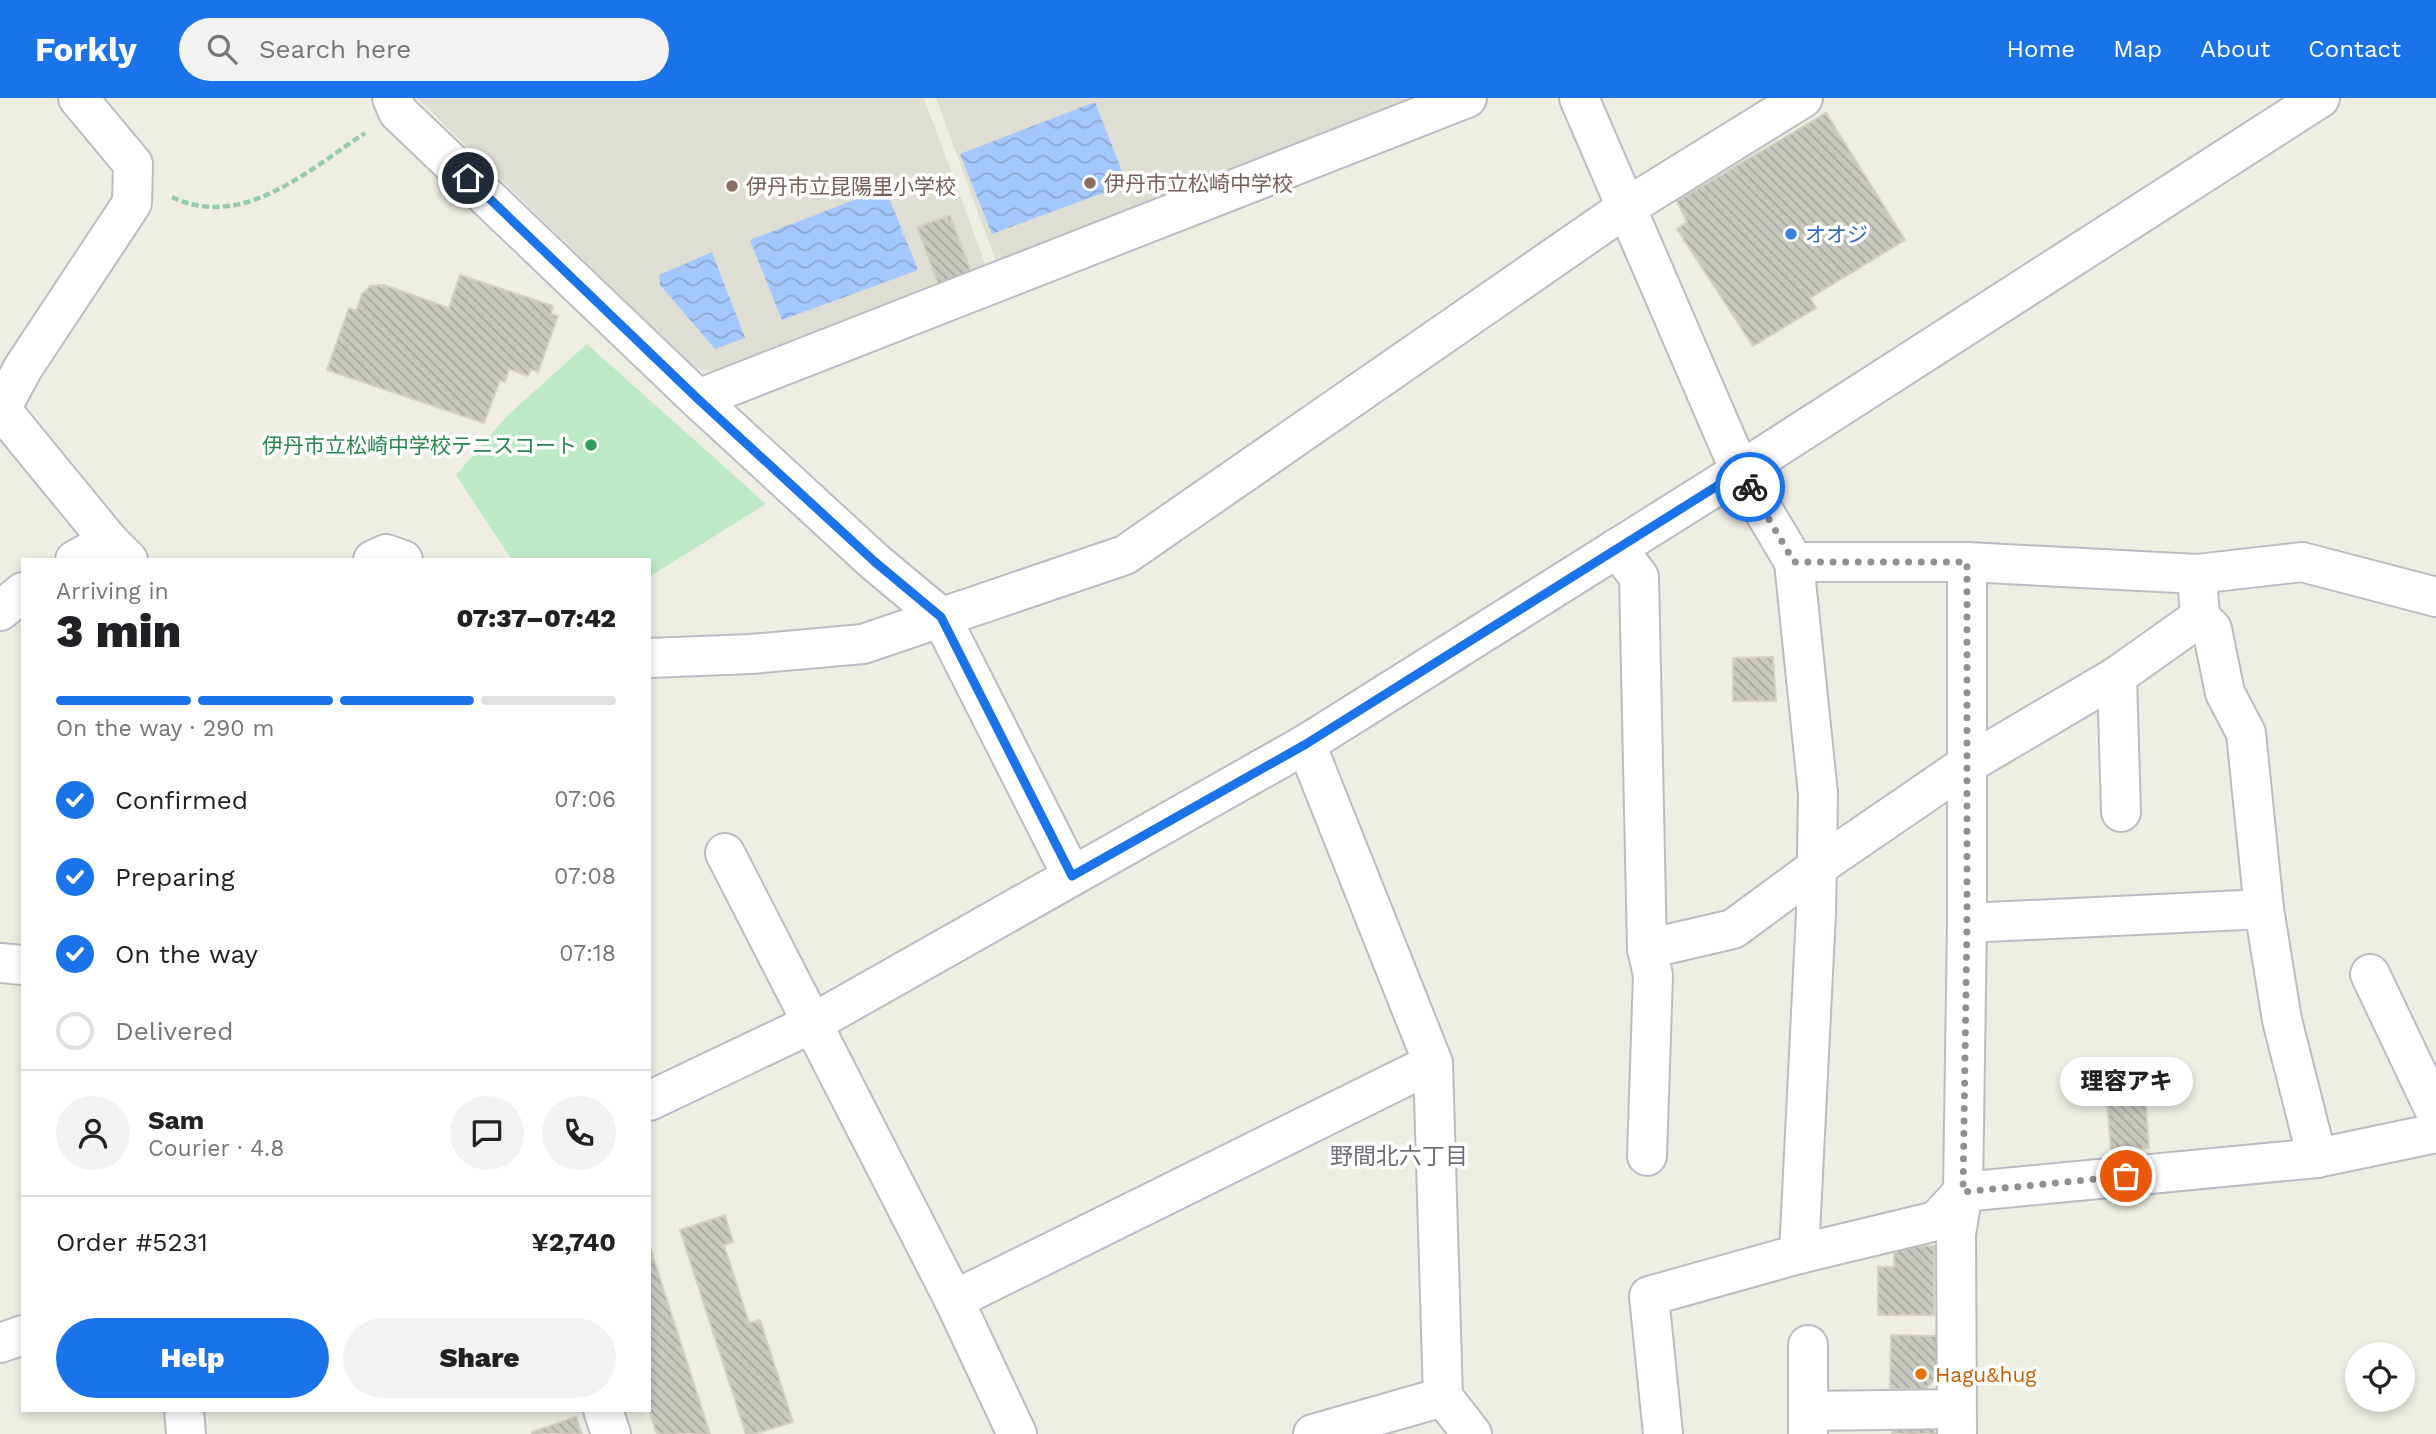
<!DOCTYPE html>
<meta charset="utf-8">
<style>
body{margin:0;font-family:"Work Sans","Noto Sans JP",sans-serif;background:#f2f2f2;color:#202124;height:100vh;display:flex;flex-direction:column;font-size:26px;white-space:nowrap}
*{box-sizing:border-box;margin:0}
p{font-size:23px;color:#757577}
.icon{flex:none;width:38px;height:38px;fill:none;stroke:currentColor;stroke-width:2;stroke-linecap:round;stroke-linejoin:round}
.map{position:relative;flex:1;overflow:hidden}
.panel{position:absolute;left:21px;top:460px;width:630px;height:854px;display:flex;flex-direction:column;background:#fff;border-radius:0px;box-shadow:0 4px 10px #0003}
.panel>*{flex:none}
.controls{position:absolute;left:2345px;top:1244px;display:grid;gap:14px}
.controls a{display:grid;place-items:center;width:70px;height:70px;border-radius:50%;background:#fff;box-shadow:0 4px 10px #0003;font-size:35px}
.pin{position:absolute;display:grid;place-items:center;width:60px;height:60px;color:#fff;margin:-30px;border:4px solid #fff;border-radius:50%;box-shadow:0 2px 7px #0007}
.courier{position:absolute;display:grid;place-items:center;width:70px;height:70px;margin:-35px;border:5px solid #1a73e8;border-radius:50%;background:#fff;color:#222;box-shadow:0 2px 9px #0007}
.bubble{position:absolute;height:49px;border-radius:24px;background:#fff;box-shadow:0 4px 10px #0003;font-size:23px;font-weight:800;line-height:49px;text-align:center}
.summary em{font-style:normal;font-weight:800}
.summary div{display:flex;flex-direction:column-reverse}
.summary{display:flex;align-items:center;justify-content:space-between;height:119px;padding:0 35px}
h1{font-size:46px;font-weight:800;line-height:52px}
.bar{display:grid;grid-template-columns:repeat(4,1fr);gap:10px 7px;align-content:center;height:84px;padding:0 35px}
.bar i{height:9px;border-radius:5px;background:#e0e0e0}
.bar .on{background:#1a73e8}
.bar p{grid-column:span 4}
.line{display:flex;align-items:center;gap:18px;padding:0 35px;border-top:2px solid #e0e0e0}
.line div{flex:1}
.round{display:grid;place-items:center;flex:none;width:74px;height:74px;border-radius:37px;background:#f2f2f2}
ol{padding:0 35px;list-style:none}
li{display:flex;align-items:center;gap:21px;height:77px}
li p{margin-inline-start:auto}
li .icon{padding:7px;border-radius:50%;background:#1a73e8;color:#fff;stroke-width:4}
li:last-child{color:#757577}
li i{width:38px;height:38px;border:4px solid #e0e0e0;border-radius:50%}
.primary-button{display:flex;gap:14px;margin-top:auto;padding:14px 35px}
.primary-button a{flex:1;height:80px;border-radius:42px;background:#1a73e8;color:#fff;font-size:28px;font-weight:800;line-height:80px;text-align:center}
.primary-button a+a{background:#f2f2f2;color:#202124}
header{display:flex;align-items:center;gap:42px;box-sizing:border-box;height:98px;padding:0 35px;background:#1a73e8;color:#fff}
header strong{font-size:33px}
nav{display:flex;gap:38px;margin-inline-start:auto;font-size:24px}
.search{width:490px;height:63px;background:#f2f2f2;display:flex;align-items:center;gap:18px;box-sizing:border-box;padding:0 24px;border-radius:38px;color:#757577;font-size:26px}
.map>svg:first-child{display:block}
.education{fill:#dfded2}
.green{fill:#bde9c4}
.water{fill:url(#water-waves)}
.building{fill:url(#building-back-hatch);stroke:#d4d1c1;stroke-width:2}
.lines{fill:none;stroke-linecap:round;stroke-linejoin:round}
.minor-casing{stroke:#bbbcc3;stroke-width:42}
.path{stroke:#95caad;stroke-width:4.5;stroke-dasharray:7 3.5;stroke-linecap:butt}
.minor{stroke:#fff;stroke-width:38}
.done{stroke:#8f9091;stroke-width:7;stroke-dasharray:0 12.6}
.route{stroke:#1a73e8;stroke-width:9}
.education-dot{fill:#8d6e63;stroke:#fff;stroke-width:2.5}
.shop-dot{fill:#3f7fe0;stroke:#fff;stroke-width:2.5}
.leisure-dot{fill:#2e9e5b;stroke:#fff;stroke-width:2.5}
.food-dot{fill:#e8710a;stroke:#fff;stroke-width:2.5}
.labels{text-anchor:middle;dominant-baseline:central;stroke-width:7;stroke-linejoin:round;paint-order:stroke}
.education-label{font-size:21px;fill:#785e54;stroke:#fff;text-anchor:start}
.shop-label{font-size:21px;fill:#366cbe;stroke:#fff;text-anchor:start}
.leisure-label{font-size:21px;fill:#27864d;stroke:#fff;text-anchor:end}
.food-label{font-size:21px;fill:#c56008;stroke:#fff;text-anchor:start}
.neighbourhood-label{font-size:23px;fill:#6c7077;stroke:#fff}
</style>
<header>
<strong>Forkly</strong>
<div class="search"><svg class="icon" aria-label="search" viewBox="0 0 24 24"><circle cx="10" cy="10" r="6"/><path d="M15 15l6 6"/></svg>Search here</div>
<nav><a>Home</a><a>Map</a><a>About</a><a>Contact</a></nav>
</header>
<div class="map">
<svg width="2436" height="1336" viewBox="0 0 2436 1336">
<defs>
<pattern id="water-waves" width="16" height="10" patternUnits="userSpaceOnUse" patternTransform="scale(1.75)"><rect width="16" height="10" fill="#a3c8ff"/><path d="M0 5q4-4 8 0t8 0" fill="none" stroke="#88a6d2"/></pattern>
<pattern id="building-back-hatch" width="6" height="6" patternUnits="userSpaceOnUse" patternTransform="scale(1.75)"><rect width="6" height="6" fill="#cac9c0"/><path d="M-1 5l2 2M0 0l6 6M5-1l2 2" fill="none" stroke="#a7a6a0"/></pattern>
</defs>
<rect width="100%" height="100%" fill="#efeee3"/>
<g class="education">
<path d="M417,0H924L989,176L727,278L694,269Z"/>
<path d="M936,0H1429L998,169Z"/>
</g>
<path class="green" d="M587,246L766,406L649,479V462H512L456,377L508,317Z"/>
<g class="water">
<path d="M1095,4L1127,86L992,136L960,56Z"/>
<path d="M885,90L918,172L782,222L750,142Z"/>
<path d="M712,154L745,240L715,251L660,187L659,177Z"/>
</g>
<g class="building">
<path d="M1826,15L1905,142L1810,200L1816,210L1753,248L1677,131L1687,124L1677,103Z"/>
<path d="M950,117L973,179L940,191L917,129Z"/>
<path d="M460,177L553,208L551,216L558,218L538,274L531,271L528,278L509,271L505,284L500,282L484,325L327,272L349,210L356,213L362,196L370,188L384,187L449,210Z"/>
<path d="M1773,559L1776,603H1733V560Z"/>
<path d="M2144,984L2149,1050L2111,1053L2106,986Z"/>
<path d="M725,1117L733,1144L724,1147L749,1225L760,1222L793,1324L754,1336H746L680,1132Z"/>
<path d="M649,1146L710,1336H657L649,1312Z"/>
<path d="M1894,1148H1934V1217H1878V1169H1894Z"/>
<path d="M1891,1237L1937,1238V1279L1925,1291H1890Z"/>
<path d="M576,1319L582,1336H532V1334Z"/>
<path d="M1930,1328L1936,1336H1892L1891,1329Z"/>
</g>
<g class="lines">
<defs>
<g id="minor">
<path d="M392,0L398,14L698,301L875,464L941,519L1072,778"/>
<path d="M1579,0L1740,373L1794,464H1967L2197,476L2302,464L2436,499"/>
<path d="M698,301L1467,0"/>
<path d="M0,310L109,443L128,462"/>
<path d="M1,311L23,270L132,105L133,66L78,0"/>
<path d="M1617,450L1639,479L1647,851L1653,877L1647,1058"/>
<path d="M75,462L109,443"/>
<path d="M373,462L386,456L403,462"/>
<path d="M1794,464L1818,696L1816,815L1799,1156"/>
<path d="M0,513L23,494"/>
<path d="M2200,519L2212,531L2225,595L2246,635L2264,811L2282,922L2317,1060"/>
<path d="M649,560L751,556L863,546L1125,457L1627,109L1803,0"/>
<path d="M2117,578L2121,714"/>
<path d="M725,755L954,1202L1017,1336"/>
<path d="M1967,825L2264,811"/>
<path d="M1647,851L1733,831L1817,769L1966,667L2117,578L2200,519L2197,476"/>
<path d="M0,865L23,867"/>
<path d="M2370,876L2436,1015"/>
<path d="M649,1003L811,926L1306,646"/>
<path d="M954,1202L1433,965"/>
<path d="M0,1245L23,1237"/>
<path d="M1808,1247V1336"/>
<path d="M184,1312L186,1336"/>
<path d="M603,1312L611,1336"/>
<path d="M1809,1313L1956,1311"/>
<path d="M1313,1336L1443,1299"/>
<path d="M1472,1336L1443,1299L1433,965L1306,646L1740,373L2320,0"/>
<path d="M1663,1336L1649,1198L1799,1156L1936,1123L1963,1094L2317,1060L2436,1035"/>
<path d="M1957,1336L1956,1136L1963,1094L1967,825V464"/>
</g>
</defs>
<use href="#minor" class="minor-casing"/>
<path class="path" d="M172,99C242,133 309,72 365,35"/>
<use href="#minor" class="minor"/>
</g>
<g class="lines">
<path class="done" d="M1750,389L1794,464H1967V825L1963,1094L2126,1078"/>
<path class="route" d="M468,80L698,301L875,464L941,519L1072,778L1306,646L1741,373L1750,389"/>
</g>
<g class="education-dot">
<circle cx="1090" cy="85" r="7"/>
<circle cx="732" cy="88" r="7"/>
</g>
<circle class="shop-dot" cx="1791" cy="136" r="7"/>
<circle class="leisure-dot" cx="591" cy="347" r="7"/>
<circle class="food-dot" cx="1921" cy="1276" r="7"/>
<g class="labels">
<g class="education-label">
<text x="1104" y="85">伊丹市立松崎中学校</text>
<text x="746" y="88">伊丹市立昆陽里小学校</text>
</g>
<g class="shop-label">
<text x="1805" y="136">オオジ</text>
</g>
<g class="leisure-label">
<text x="577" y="347">伊丹市立松崎中学校テニスコート</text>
</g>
<g class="food-label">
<text x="1935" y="1276">Hagu&amp;hug</text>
</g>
<g class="neighbourhood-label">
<text x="1399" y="1058">野間北六丁目</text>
</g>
</g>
</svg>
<div class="controls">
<a><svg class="icon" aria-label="locate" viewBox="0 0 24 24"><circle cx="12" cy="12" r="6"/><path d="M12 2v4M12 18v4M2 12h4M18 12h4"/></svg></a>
</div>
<div class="pin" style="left:2126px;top:1078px;background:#ea580c"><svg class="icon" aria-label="bag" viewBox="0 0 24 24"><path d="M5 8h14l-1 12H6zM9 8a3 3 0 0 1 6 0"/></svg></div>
<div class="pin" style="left:468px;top:80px;background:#1f2937"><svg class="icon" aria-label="home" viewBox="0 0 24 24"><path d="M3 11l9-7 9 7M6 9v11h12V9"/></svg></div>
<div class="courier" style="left:1750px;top:389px"><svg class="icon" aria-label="bike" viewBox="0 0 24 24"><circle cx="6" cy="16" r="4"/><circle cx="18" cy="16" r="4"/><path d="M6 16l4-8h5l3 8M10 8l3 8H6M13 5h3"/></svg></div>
<div class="bubble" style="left:2060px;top:959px;width:133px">理容アキ</div>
<section class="panel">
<div class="summary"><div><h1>3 min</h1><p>Arriving in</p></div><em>07:37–07:42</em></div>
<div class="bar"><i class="on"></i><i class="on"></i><i class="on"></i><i></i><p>On the way · 290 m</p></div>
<ol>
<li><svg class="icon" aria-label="check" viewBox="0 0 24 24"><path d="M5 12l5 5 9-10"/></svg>Confirmed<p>07:06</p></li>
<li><svg class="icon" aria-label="check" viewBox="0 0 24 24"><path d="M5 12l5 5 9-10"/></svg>Preparing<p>07:08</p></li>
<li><svg class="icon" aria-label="check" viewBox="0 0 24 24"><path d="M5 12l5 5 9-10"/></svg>On the way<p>07:18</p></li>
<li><i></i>Delivered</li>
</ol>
<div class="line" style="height:126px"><a class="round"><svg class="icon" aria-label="person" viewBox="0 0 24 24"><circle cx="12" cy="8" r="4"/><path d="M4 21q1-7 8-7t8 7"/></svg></a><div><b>Sam</b><p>Courier · 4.8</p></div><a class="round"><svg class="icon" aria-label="chat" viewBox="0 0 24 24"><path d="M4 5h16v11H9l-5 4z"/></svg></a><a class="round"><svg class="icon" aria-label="phone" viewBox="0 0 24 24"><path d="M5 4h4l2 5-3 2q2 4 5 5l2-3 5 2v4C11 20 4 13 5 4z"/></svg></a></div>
<div class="line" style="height:91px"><div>Order #5231</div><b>¥2,740</b></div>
<div class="primary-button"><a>Help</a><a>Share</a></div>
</section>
</div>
